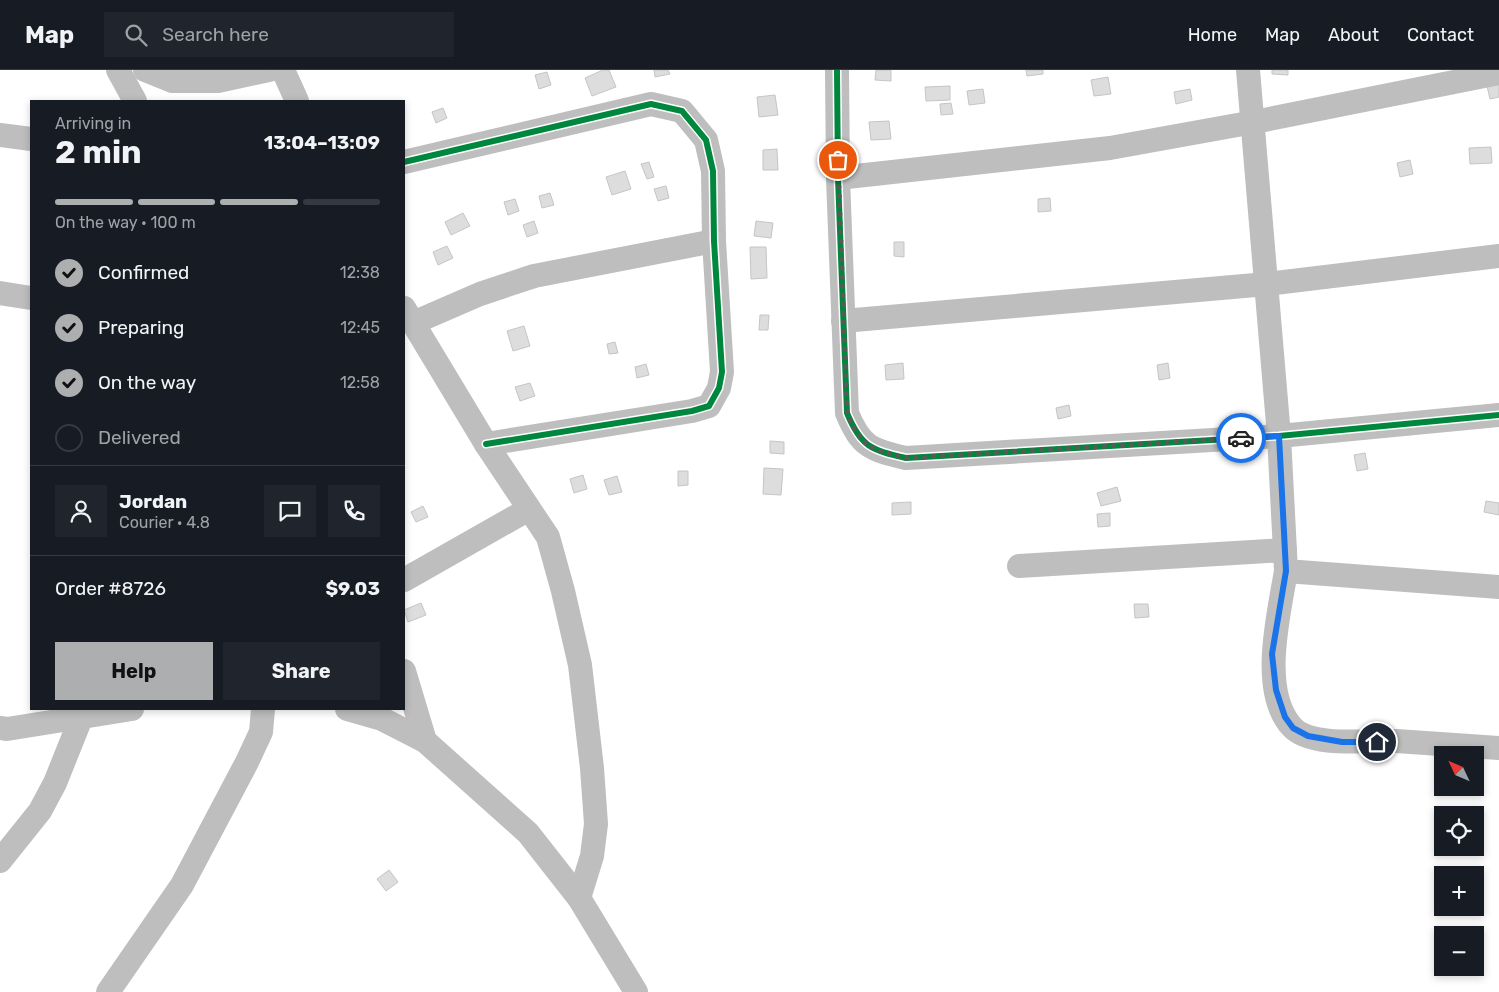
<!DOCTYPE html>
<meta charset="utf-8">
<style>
body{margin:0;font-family:Rubik,sans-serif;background:#20242c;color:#f1f3f6;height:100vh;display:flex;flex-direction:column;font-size:19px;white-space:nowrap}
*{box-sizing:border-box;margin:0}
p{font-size:16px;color:#9ea1a6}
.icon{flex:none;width:28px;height:28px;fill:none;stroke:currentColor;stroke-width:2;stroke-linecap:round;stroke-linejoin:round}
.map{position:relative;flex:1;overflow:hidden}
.sheet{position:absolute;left:30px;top:30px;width:375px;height:610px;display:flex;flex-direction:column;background:#171b24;border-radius:0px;box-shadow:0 2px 8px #0003}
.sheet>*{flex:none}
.needle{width:32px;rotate:314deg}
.buttons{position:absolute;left:1434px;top:676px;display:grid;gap:10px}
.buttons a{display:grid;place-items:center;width:50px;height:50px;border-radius:0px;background:#171b24;box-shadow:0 2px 8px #0003;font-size:25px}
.pin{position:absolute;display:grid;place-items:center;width:42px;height:42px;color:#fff;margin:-21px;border:2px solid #fff;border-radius:50%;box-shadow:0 1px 5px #0007}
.courier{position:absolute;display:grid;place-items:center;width:50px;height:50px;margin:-25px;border:4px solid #1a73e8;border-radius:50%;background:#fff;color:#222;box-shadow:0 1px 6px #0007}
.overview em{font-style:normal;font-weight:700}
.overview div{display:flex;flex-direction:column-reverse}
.overview{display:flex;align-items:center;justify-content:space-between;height:85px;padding:0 25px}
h1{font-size:32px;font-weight:700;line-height:38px}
.bar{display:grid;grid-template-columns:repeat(4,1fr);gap:8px 5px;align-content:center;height:60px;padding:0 25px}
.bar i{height:6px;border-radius:4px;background:#363941}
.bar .on{background:#adaeaf}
.bar p{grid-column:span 4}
.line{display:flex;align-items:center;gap:12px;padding:0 25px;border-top:1px solid #363941}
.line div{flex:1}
.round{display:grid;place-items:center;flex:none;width:52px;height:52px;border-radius:0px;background:#20242c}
ol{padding:0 25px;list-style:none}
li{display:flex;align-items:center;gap:15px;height:55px}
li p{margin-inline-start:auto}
li .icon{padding:5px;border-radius:50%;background:#adaeaf;color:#111;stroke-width:4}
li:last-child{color:#9ea1a6}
li i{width:28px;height:28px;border:2px solid #363941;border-radius:50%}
.cta{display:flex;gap:10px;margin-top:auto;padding:10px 25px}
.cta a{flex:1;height:58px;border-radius:0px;background:#adaeaf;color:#111;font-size:20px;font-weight:700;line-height:58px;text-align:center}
.cta a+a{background:#20242c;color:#f1f3f6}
header{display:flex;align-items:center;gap:30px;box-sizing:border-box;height:70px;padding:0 25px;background:#171b24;border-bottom:1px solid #363941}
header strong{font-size:24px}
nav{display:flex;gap:28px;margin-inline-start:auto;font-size:18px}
.search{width:350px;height:45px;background:#20242c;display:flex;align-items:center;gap:12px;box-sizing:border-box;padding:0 18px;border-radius:0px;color:#9ea1a6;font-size:19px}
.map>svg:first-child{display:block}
.building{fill:#ddd;stroke:#c5c5c5}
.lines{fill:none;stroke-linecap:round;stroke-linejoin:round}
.minor{stroke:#bebebe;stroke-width:24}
.cycleway-casing{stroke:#fff;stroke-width:9}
.cycleway{stroke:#00873e;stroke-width:6}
.done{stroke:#595959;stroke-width:5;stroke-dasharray:0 9}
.route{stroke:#1a73e8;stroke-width:6}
</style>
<header>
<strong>Map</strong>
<div class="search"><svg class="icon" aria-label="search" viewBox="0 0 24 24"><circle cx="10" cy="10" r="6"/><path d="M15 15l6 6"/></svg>Search here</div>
<nav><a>Home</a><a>Map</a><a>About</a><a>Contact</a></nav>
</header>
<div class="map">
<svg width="1499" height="922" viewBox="0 0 1499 922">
<rect width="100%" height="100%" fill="#fff"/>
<g class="building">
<path d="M603,0H609L616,17L592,26L585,8Z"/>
<path d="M654,0H668L670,4L655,7Z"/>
<path d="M876,0H891V11L875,10Z"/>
<path d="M1026,0H1043V4L1027,6Z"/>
<path d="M1272,0H1288V5L1272,4Z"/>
<path d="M547,2L551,15L539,19L535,5Z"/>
<path d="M1108,7L1111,24L1094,26L1091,10Z"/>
<path d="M1499,14V27L1490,29L1487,16Z"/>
<path d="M950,16V30L926,31L925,17Z"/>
<path d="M983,19L985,33L969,35L967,21Z"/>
<path d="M1190,19L1192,30L1176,34L1174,22Z"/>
<path d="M775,25L778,45L759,47L757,27Z"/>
<path d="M951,33L953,44L941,45L940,34Z"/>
<path d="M443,38L447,48L436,53L432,42Z"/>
<path d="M889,51L891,69L871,70L869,52Z"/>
<path d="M1491,77L1492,93L1470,94L1469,78Z"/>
<path d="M777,79L778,100H763V80Z"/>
<path d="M1410,90L1413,104L1400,107L1397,93Z"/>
<path d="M649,92L654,107L647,109L641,94Z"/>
<path d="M625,101L631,119L612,125L606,107Z"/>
<path d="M666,116L669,128L658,131L654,119Z"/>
<path d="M550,123L554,135L542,138L539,126Z"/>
<path d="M1050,128L1051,141L1038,142V129Z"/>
<path d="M515,129L519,141L508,145L504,132Z"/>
<path d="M463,143L470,156L451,165L445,152Z"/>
<path d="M534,151L538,163L527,167L523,155Z"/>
<path d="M756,151L773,153L771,168L754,166Z"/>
<path d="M894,172H904V187L894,186Z"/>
<path d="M447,176L453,188L438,195L433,182Z"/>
<path d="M750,177H766L767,208L751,209Z"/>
<path d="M760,245H769L768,260H759Z"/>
<path d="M524,256L530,276L513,281L507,261Z"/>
<path d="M615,272L618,283L609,284L607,274Z"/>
<path d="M903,293L904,309L886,310L885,295Z"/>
<path d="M1168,293L1170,308L1159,310L1157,295Z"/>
<path d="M646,294L649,305L637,308L635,297Z"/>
<path d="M530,313L535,326L520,331L515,317Z"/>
<path d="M1069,335L1071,346L1058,349L1056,338Z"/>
<path d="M770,371L784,372V384L770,383Z"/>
<path d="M1365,383L1368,399L1357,401L1354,385Z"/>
<path d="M764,398L783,399L781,425L763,424Z"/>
<path d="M678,401H688V415L678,416Z"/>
<path d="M583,405L587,419L574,423L570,409Z"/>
<path d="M617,406L622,422L609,425L604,410Z"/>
<path d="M1117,417L1121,431L1101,436L1097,423Z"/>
<path d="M1486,431L1499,433V445L1484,442Z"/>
<path d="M911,432V444L892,445V433Z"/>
<path d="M423,436L428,447L416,452L411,442Z"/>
<path d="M1110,443V456L1098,457L1097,444Z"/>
<path d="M421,533L426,545L408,552L404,540Z"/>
<path d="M1134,534H1148L1149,547L1135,548Z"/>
<path d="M389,800L398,812L386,821L377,809Z"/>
</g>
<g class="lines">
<g class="minor">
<path d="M118,0L135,31"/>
<path d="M145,0L172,11H218L269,0"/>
<path d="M283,0L297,31"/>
<path d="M837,0L838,108L847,343C861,377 871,380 906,388L1279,366L1499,345"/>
<path d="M1248,0L1279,366L1286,501L1499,517"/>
<path d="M0,65L31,69"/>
<path d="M404,92L651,34L682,41L706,70L713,101L714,171L722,302L719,318L709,336L692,341L486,374"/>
<path d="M838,108L1110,78L1254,52L1499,3"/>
<path d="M0,223L31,228"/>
<path d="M404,238L486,374L548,467L563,521L580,595L592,698L596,754L592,786L579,828"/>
<path d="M843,251L1267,214L1499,186"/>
<path d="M413,253L480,224L534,206L714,171"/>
<path d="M1019,496L1285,480"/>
<path d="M1286,501C1279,544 1259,621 1292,657C1311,678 1370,670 1396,671C1430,673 1465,676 1499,678"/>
<path d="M404,510L529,439"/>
<path d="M404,601L425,671"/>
<path d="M347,639L382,649L425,671L528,763L579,828L636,922"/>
<path d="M0,658L7,659L132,639"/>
<path d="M0,791L40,741L55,713L81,648"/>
<path d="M108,922L182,815L247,692L261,662L263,639"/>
</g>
<defs>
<g id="cycleway">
<path d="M837,0L838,108L847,343C861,377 871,380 906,388L1279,366L1499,345"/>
<path d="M404,92L651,34L682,41L706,70L713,101L714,171L722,302L719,318L709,336L692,341L486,374"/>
</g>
</defs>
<use href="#cycleway" class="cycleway-casing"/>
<use href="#cycleway" class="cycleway"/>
</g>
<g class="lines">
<path class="done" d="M838,90L847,343C861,377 871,380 906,388L1241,368"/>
<path class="route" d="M1241,368L1279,366L1286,501L1272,584L1276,620L1285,647L1293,658L1308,666L1342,672H1377"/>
</g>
</svg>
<div class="buttons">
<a><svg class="needle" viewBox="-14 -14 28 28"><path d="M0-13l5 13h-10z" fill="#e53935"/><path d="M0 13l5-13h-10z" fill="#9ea1a6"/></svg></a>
<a><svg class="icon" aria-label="locate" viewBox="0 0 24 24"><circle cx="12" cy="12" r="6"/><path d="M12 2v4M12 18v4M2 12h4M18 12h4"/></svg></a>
<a>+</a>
<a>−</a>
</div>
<div class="pin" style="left:838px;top:90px;background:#ea580c"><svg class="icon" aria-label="bag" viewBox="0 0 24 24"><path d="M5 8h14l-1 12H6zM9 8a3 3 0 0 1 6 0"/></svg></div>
<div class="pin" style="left:1377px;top:672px;background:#1f2937"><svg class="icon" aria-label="home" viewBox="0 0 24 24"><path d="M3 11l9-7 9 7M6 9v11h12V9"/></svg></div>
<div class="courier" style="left:1241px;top:368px"><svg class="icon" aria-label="car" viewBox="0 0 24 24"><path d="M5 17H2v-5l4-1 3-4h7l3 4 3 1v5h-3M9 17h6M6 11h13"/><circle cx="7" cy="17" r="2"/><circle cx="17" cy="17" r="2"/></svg></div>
<section class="sheet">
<div class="overview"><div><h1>2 min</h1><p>Arriving in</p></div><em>13:04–13:09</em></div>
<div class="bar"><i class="on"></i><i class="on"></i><i class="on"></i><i></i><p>On the way · 100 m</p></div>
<ol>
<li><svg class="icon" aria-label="check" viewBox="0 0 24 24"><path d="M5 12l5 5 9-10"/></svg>Confirmed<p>12:38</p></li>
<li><svg class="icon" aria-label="check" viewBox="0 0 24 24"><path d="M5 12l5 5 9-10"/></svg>Preparing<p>12:45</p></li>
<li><svg class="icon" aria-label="check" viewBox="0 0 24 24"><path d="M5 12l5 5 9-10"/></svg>On the way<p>12:58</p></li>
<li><i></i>Delivered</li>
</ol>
<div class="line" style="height:90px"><a class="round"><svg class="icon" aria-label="person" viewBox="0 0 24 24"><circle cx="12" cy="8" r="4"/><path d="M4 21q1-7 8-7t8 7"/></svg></a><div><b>Jordan</b><p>Courier · 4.8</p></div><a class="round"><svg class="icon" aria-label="chat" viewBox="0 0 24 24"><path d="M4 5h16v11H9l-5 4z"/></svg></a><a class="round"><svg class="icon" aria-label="phone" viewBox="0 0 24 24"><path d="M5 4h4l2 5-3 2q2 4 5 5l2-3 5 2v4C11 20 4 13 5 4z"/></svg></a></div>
<div class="line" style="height:65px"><div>Order #8726</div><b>$9.03</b></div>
<div class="cta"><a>Help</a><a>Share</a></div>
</section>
</div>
